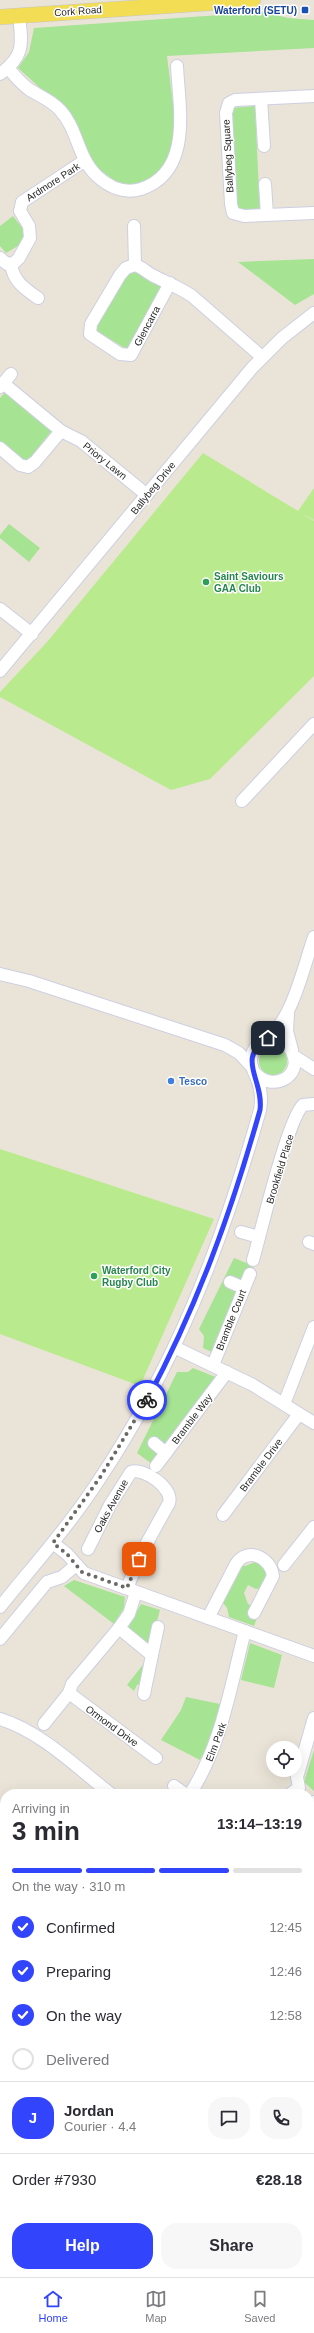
<!DOCTYPE html>
<meta charset="utf-8">
<style>
body{margin:0;font-family:Helvetica,sans-serif;background:#f7f7f7;color:#2b2b33;height:100vh;display:flex;flex-direction:column;font-size:15px;white-space:nowrap}
*{box-sizing:border-box;margin:0}
p{font-size:13px;color:#7c7c81}
.icon{flex:none;width:22px;height:22px;fill:none;stroke:currentColor;stroke-width:2;stroke-linecap:round;stroke-linejoin:round}
.map{position:relative;flex:1;overflow:hidden}
.side{position:absolute;left:0px;top:1789px;width:314px;height:488px;display:flex;flex-direction:column;background:#fff;border-radius:16px 16px 0 0;box-shadow:0 4px 16px #0002}
.side>*{flex:none}
.buttons{position:absolute;left:266px;top:1741px;display:grid;gap:8px}
.buttons a{display:grid;place-items:center;width:36px;height:36px;border-radius:50%;background:#fff;box-shadow:0 4px 16px #0002;font-size:20px}
.pin{position:absolute;display:grid;place-items:center;width:34px;height:34px;color:#fff;margin:-17px;border-radius:8px;box-shadow:0 2px 6px #0006}
.courier{position:absolute;display:grid;place-items:center;width:40px;height:40px;margin:-20px;border:3px solid #3345fc;border-radius:50%;background:#fff;color:#222;box-shadow:0 1px 5px #0007}
.summary em{font-style:normal;font-weight:700}
.summary div{display:flex;flex-direction:column-reverse}
.summary{display:flex;align-items:center;justify-content:space-between;height:68px;padding:0 12px}
h1{font-size:26px;font-weight:700;line-height:30px}
.bar{display:grid;grid-template-columns:repeat(4,1fr);gap:6px 4px;align-content:center;height:48px;padding:0 12px}
.bar i{height:5px;border-radius:3px;background:#e1e1e2}
.bar .selected{background:#3345fc}
.bar p{grid-column:span 4}
.line{display:flex;align-items:center;gap:10px;padding:0 12px;border-top:1px solid #e1e1e2}
.line div{flex:1}
.round{display:grid;place-items:center;flex:none;width:42px;height:42px;border-radius:16px;background:#f7f7f7}
ol{padding:0 12px;list-style:none}
li{display:flex;align-items:center;gap:12px;height:44px}
li p{margin-inline-start:auto}
li .icon{padding:4px;border-radius:50%;background:#3345fc;color:#fff;stroke-width:4}
li:last-child{color:#7c7c81}
li i{width:22px;height:22px;border:2px solid #e1e1e2;border-radius:50%}
.cta{display:flex;gap:8px;margin-top:auto;padding:8px 12px}
.cta a{flex:1;height:46px;border-radius:16px;background:#3345fc;color:#fff;font-size:16px;font-weight:700;line-height:46px;text-align:center}
.cta a+a{background:#f7f7f7;color:#2b2b33}
.menu{display:flex;justify-content:space-around;align-items:center;height:56px;border-top:1px solid #e1e1e2;background:#fff;font-size:11px;color:#7c7c81}
.menu a{display:grid;justify-items:center;gap:2px}
.menu .selected{color:#3345fc}
.map>svg:first-child{display:block}
.green{fill:#a6e393}
.pitch{fill:#baea8e}
.lines{fill:none;stroke-linecap:round;stroke-linejoin:round}
.minor-casing{stroke:#cdcfe1;stroke-width:14}
.major-casing{stroke:#c7c7c7;stroke-width:16}
.minor{stroke:#fff;stroke-width:12}
.major{stroke:#f2dd55;stroke-width:15}
.done{stroke:#6b6965;stroke-width:4;stroke-dasharray:0 7.2}
.route{stroke:#3345fc;stroke-width:5}
.transit-dot{fill:#1a4fb4;stroke:#fff;stroke-width:1.5}
.leisure-dot{fill:#2e9e5b;stroke:#fff;stroke-width:1.5}
.shop-dot{fill:#3f7fe0;stroke:#fff;stroke-width:1.5}
.labels{text-anchor:middle;dominant-baseline:central;stroke-width:3;stroke-linejoin:round;paint-order:stroke}
.transit-label{font-size:10px;font-weight:bold;fill:#164399;stroke:#fff;text-anchor:end}
.street-label{font-size:10px;fill:#272727;stroke:#fff}
.leisure-label{font-size:10px;font-weight:bold;fill:#27864d;stroke:#fff;text-anchor:start}
.shop-label{font-size:10px;font-weight:bold;fill:#366cbe;stroke:#fff;text-anchor:start}
</style>
<div class="map">
<svg width="314" height="2277" viewBox="0 0 314 2277">
<rect width="100%" height="100%" fill="#eae4d8"/>
<g class="green">
<path d="M264,12L288,18L314,20V48L167,56L175,120L171,157L151,180L130,186L116,182L86,159L60,106L18,68L29,52L34,28Z"/>
<path d="M255,106L260,213H242L235,205L231,108Z"/>
<path d="M13,216L24,230L23,243L6,253L0,246V226Z"/>
<path d="M314,259V294L295,305L238,262Z"/>
<path d="M136,272L162,287L128,350L92,328L125,274Z"/>
<path d="M6,391L53,429L26,463L0,442V398Z"/>
<path d="M9,524L40,548L29,562L0,538V535Z"/>
<circle cx="273" cy="1061" r="14"/>
<path d="M234,1258L254,1266L235,1290L236,1293L214,1353L203,1348L204,1336L199,1329Z"/>
<path d="M193,1368L218,1378L166,1443H163L152,1464L137,1453L177,1372H188Z"/>
<path d="M258,1561L268,1570L269,1576L262,1588L256,1589L248,1585L244,1593L248,1604L253,1606L249,1614L257,1618L254,1626L229,1617L227,1608L220,1599L239,1565L245,1566Z"/>
<path d="M74,1580L125,1597L124,1608L114,1624L64,1586Z"/>
<path d="M141,1604L160,1610L151,1642L147,1645L129,1632L131,1630L128,1628Z"/>
<path d="M250,1643L282,1655L274,1688L241,1680Z"/>
<path d="M145,1662L143,1682L137,1685L134,1691L127,1685Z"/>
<path d="M186,1697L220,1704L210,1741L200,1760L161,1740L181,1710Z"/>
<path d="M314,1750V1791L305,1783V1779Z"/>
</g>
<g class="pitch">
<path d="M203,453L298,511L314,488V520L301,513L314,521V676L210,779L171,790L0,697V692L47,642Z"/>
<path d="M0,1149L214,1219L140,1386L0,1334Z"/>
</g>
<g class="lines">
<defs>
<g id="minor">
<path d="M8,68C15,76 21,84 30,90C40,96 52,101 60,110C78,129 77,157 97,176C109,187 124,194 141,189C193,172 179,107 177,66"/>
<path d="M0,74C25,56 22,44 19,15"/>
<path d="M314,96L235,100L229,103L226,113L231,204L233,213L244,216L314,213"/>
<path d="M261,99L264,146"/>
<path d="M265,184L267,215"/>
<path d="M134,226L135,265"/>
<path d="M0,258L7,264L14,263L19,258L30,238L29,226L20,211L22,202L84,161"/>
<path d="M11,264C13,281 25,289 38,298"/>
<path d="M170,283L131,355L120,354L90,334L91,324L120,275L126,268L135,265C142,267 146,272 152,275C165,282 179,287 192,296L262,357"/>
<path d="M3,383L61,431L81,441L147,495"/>
<path d="M0,387L11,374"/>
<path d="M0,448L20,465L28,467L35,462L61,431"/>
<path d="M0,609L32,634"/>
<path d="M0,671L252,368L282,338L314,313"/>
<path d="M242,801L314,724"/>
<path d="M0,974L29,981L225,1045L239,1053L252,1067"/>
<path d="M288,1014L287,1031L292,1050"/>
<path d="M264,1041C292,1023 303,968 314,937"/>
<path d="M294,1056L314,1069"/>
<path d="M241,1232L259,1237"/>
<path d="M309,1242L314,1244"/>
<path d="M253,1260C261,1232 287,1121 303,1105L314,1104"/>
<path d="M230,1282L244,1288"/>
<path d="M174,1347L253,1385L314,1423"/>
<path d="M213,1365L250,1274"/>
<path d="M284,1404L314,1327"/>
<path d="M154,1443L166,1453"/>
<path d="M156,1466L227,1372"/>
<path d="M223,1515L299,1414"/>
<path d="M53,1543L67,1554L84,1573L314,1656"/>
<path d="M88,1549L110,1505L131,1472C143,1467 174,1488 169,1503L143,1550L127,1588"/>
<path d="M284,1565L314,1527"/>
<path d="M136,1592L129,1614L119,1628L152,1655L144,1694"/>
<path d="M0,1607C33,1566 68,1527 97,1483C176,1365 222,1244 260,1110C262,1099 261,1089 257,1079C255,1073 251,1068 251,1061C251,1047 265,1036 278,1040C285,1042 290,1046 292,1052C304,1076 272,1093 255,1073"/>
<path d="M208,1618L236,1564C248,1546 271,1558 273,1576L254,1613"/>
<path d="M119,1628L72,1684L69,1693L156,1758"/>
<path d="M0,1639L47,1582L62,1577L76,1565"/>
<path d="M152,1655L158,1627"/>
<path d="M0,1719C42,1732 77,1768 111,1794"/>
<path d="M44,1724L69,1693"/>
<path d="M174,1786L185,1794"/>
<path d="M190,1794C222,1744 230,1688 245,1631"/>
<path d="M290,1794L299,1788L297,1777L314,1718"/>
<path d="M314,1802L312,1803L314,1807"/>
<path d="M309,1851L314,1836"/>
<path d="M309,1952L314,1956"/>
</g>
<g id="major">
<path d="M0,17L253,0"/>
<path d="M0,2039L5,2043"/>
<path d="M0,2055L5,2058"/>
<path d="M258,2272L263,2277"/>
<path d="M276,2272L281,2277"/>
</g>
</defs>
<use href="#minor" class="minor-casing"/>
<use href="#major" class="major-casing"/>
<use href="#minor" class="minor"/>
<use href="#major" class="major"/>
</g>
<g class="lines">
<path class="done" d="M139,1559L127,1588L82,1572L67,1554L53,1543L101,1476L147,1400"/>
<path class="route" d="M147,1400C198,1304 231,1213 260,1110C264,1079 235,1059 268,1038"/>
</g>
<rect class="transit-dot" x="301" y="6" width="8" height="8" rx="2"/>
<g class="leisure-dot">
<circle cx="206" cy="582" r="4"/>
<circle cx="94" cy="1276" r="4"/>
</g>
<circle class="shop-dot" cx="171" cy="1081" r="4"/>
<g class="labels">
<g class="transit-label">
<text x="297" y="10">Waterford (SETU)</text>
</g>
<g class="street-label">
<text transform="translate(78 11) rotate(-4)">Cork Road</text>
<text transform="translate(228 156) rotate(-93)">Ballybeg Square</text>
<text transform="translate(53 182) rotate(-33)">Ardmore Park</text>
<text transform="translate(147 326) rotate(-62)">Glencarra</text>
<text transform="translate(105 461) rotate(39)">Priory Lawn</text>
<text transform="translate(153 488) rotate(-51)">Ballybeg Drive</text>
<text transform="translate(280 1169) rotate(-73)">Brookfield Place</text>
<text transform="translate(231 1320) rotate(-68)">Bramble Court</text>
<text transform="translate(192 1419) rotate(-53)">Bramble Way</text>
<text transform="translate(261 1465) rotate(-53)">Bramble Drive</text>
<text transform="translate(111 1506) rotate(-61)">Oaks Avenue</text>
<text transform="translate(112 1726) rotate(36)">Ormond Drive</text>
<text transform="translate(216 1742) rotate(-69)">Elm Park</text>
</g>
<g class="leisure-label">
<text x="214" y="576">Saint Saviours<tspan x="214" dy="12">GAA Club</tspan></text>
<text x="102" y="1270">Waterford City<tspan x="102" dy="12">Rugby Club</tspan></text>
</g>
<g class="shop-label">
<text x="179" y="1081">Tesco</text>
</g>
</g>
</svg>
<div class="buttons">
<a><svg class="icon" aria-label="locate" viewBox="0 0 24 24"><circle cx="12" cy="12" r="6"/><path d="M12 2v4M12 18v4M2 12h4M18 12h4"/></svg></a>
</div>
<div class="pin" style="left:139px;top:1559px;background:#ea580c"><svg class="icon" aria-label="bag" viewBox="0 0 24 24"><path d="M5 8h14l-1 12H6zM9 8a3 3 0 0 1 6 0"/></svg></div>
<div class="pin" style="left:268px;top:1038px;background:#1f2937"><svg class="icon" aria-label="home" viewBox="0 0 24 24"><path d="M3 11l9-7 9 7M6 9v11h12V9"/></svg></div>
<div class="courier" style="left:147px;top:1400px"><svg class="icon" aria-label="bike" viewBox="0 0 24 24"><circle cx="6" cy="16" r="4"/><circle cx="18" cy="16" r="4"/><path d="M6 16l4-8h5l3 8M10 8l3 8H6M13 5h3"/></svg></div>
<section class="side">
<div class="summary"><div><h1>3 min</h1><p>Arriving in</p></div><em>13:14–13:19</em></div>
<div class="bar"><i class="selected"></i><i class="selected"></i><i class="selected"></i><i></i><p>On the way · 310 m</p></div>
<ol>
<li><svg class="icon" aria-label="check" viewBox="0 0 24 24"><path d="M5 12l5 5 9-10"/></svg>Confirmed<p>12:45</p></li>
<li><svg class="icon" aria-label="check" viewBox="0 0 24 24"><path d="M5 12l5 5 9-10"/></svg>Preparing<p>12:46</p></li>
<li><svg class="icon" aria-label="check" viewBox="0 0 24 24"><path d="M5 12l5 5 9-10"/></svg>On the way<p>12:58</p></li>
<li><i></i>Delivered</li>
</ol>
<div class="line" style="height:72px"><b class="round" style="background:#3345fc;color:#fff">J</b><div><b>Jordan</b><p>Courier · 4.4</p></div><a class="round"><svg class="icon" aria-label="chat" viewBox="0 0 24 24"><path d="M4 5h16v11H9l-5 4z"/></svg></a><a class="round"><svg class="icon" aria-label="phone" viewBox="0 0 24 24"><path d="M5 4h4l2 5-3 2q2 4 5 5l2-3 5 2v4C11 20 4 13 5 4z"/></svg></a></div>
<div class="line" style="height:52px"><div>Order #7930</div><b>€28.18</b></div>
<div class="cta"><a>Help</a><a>Share</a></div>
</section>
</div>
<nav class="menu">
<a class="selected"><svg class="icon" aria-label="home" viewBox="0 0 24 24"><path d="M3 11l9-7 9 7M6 9v11h12V9"/></svg>Home</a>
<a><svg class="icon" aria-label="map" viewBox="0 0 24 24"><path d="M3 6l6-2 6 2 6-2v14l-6 2-6-2-6 2zM9 4v14M15 6v14"/></svg>Map</a>
<a><svg class="icon" aria-label="saved" viewBox="0 0 24 24"><path d="M7 4h10v16l-5-4-5 4z"/></svg>Saved</a>
</nav>
